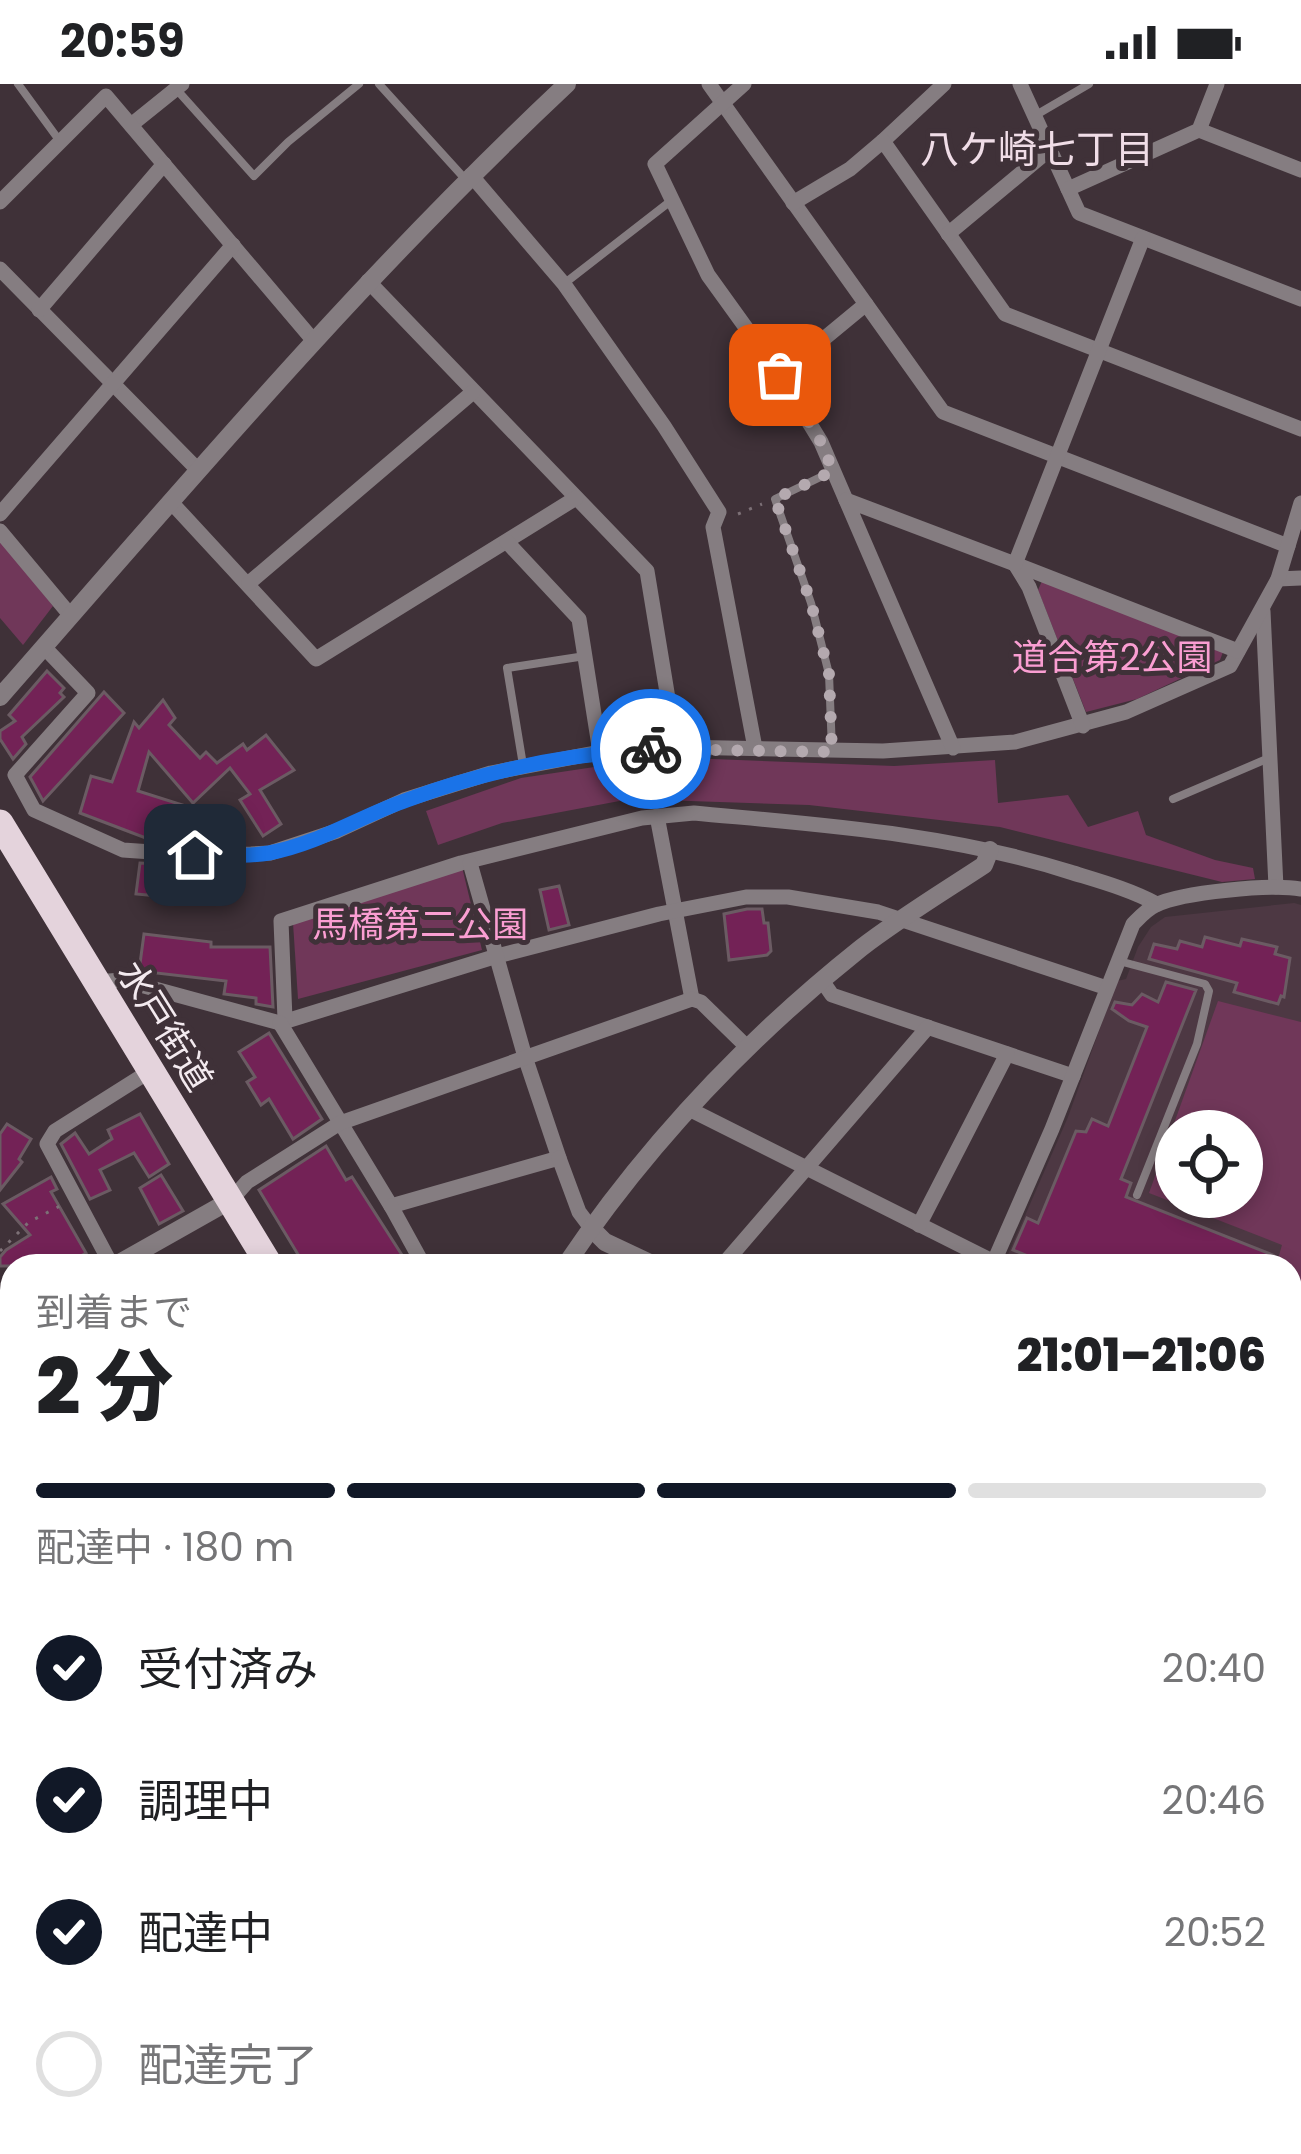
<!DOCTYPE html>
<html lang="ja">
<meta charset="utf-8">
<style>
body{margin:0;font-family:Poppins,"Noto Sans JP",sans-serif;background:#f6f6f6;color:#202124;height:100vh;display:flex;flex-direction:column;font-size:45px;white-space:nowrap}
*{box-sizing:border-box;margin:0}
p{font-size:39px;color:#757577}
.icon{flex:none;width:66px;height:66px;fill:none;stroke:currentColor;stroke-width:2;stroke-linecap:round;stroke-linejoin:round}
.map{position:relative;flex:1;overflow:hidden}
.details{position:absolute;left:0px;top:1170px;width:1302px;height:900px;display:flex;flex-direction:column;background:#fff;border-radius:36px 36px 0 0;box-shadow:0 6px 18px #0003}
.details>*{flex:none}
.buttons{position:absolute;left:1155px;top:1026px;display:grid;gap:24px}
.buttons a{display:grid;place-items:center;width:108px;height:108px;border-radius:50%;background:#fff;box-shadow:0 6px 18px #0003;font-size:60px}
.pin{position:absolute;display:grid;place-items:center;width:102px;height:102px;color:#fff;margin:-51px;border-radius:24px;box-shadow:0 6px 18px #0006}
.courier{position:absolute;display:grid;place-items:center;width:120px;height:120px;margin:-60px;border:9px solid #1a73e8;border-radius:50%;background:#fff;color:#222;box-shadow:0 3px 15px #0007}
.headline em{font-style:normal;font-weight:800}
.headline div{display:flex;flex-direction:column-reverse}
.headline{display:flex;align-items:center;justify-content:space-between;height:204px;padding:0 36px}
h1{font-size:78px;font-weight:800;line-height:90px}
.bar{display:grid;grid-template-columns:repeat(4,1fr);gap:18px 12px;align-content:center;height:144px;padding:0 36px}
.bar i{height:15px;border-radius:9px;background:#e0e0e0}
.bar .active{background:#111827}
.bar p{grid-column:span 4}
ol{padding:0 36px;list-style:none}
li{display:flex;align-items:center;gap:36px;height:132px}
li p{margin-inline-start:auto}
li .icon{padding:12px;border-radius:50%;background:#111827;color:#fff;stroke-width:4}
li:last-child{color:#757577}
li i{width:66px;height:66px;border:6px solid #e0e0e0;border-radius:50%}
.status{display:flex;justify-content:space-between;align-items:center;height:84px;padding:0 60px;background:#fff;direction:ltr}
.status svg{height:33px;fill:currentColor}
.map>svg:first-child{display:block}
.built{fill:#4d3843;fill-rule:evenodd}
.green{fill:#703759;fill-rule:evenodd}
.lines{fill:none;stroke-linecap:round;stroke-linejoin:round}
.stream{stroke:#ad7095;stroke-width:4.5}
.building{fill:#732256;stroke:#6b5b63;stroke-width:3}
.path{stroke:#7c7076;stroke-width:3;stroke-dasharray:3 9;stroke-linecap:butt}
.service{stroke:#857d81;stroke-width:8}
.pedestrian{stroke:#857d81;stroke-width:12}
.minor{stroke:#857d81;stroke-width:15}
.tertiary{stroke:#857d81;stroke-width:18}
.secondary{stroke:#b2a6ac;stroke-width:21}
.trunk{stroke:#e4d3dc;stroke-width:27}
.done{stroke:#b4a9af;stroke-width:12;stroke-dasharray:0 21.6}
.route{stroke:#1a73e8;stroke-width:15}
.labels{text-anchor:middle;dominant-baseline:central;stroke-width:10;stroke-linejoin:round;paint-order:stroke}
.park-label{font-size:36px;fill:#fa9ed2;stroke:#3f3138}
.street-label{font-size:36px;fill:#f3eaef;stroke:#3f3138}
.neighbourhood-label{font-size:39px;fill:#f0dde7;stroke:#3f3138}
</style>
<div class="status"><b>20:59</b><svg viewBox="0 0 49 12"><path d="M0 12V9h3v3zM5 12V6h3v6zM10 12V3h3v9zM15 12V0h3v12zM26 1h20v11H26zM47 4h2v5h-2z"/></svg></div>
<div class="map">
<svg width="1301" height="2070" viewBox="0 0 1301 2070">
<rect width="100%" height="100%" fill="#3f3138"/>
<path class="built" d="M1294,819L1301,821V1284L1290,1281V1182H1003L1068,1033L1117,897L1126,895L1138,863L1151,843L1165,833ZM1176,1047H1242V1113H1176Z"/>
<g class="green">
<path d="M0,456L53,522L23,561L0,534Z"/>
<path d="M1042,497L1223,568L1220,576L1137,615L1086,628L1038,506Z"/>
<path d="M661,673L894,682L995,676L998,719L1068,711L1088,743L1138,727L1146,751L1215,776L1253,784L1255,795L1222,798L1000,743L809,721L630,715L502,739L438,761L426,727L521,694Z"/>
<path d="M462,783L482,866L298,915L293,839Z"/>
<path d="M1218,917L1301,938V1207L1290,1204V1182H1276L1282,1161L1149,1109ZM1176,1047H1242V1113H1176Z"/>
</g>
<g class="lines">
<path class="stream" d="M681,2058L683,2070"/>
</g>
<g class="building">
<path d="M47,587L64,604L60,609L64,613L22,653L26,660L13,675L0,655V647L15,637L9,631Z"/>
<path d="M104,608L124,629L43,717L30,693Z"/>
<path d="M163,616L175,634L169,641L200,674L206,668L217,679L243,660L247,666L266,651L294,686L260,706L281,740L263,752L240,716L250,710L230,684L193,719L149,668L138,707L189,723L184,727L200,747L196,759L151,756L80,729L91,692L112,698L134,638L139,644Z"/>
<path d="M140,779L172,781L169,813L136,810Z"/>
<path d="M559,802L569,841L549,846L540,806Z"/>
<path d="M747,825H762L764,839H768L771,867L767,871L729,876L724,830Z"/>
<path d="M144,850L211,858V863H270L273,923L256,920V914L224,910L226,897L139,887Z"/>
<path d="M1205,853L1240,862L1242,855L1277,863L1275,870L1290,874L1284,913L1281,912L1278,920L1234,908L1237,899L1149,875L1154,860L1177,865L1180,857L1202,863Z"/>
<path d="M1166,898L1196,906L1121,1095L1131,1099L1126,1113L1273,1171L1269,1182H1052L1013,1166L1027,1134L1038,1139L1076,1047L1086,1048L1092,1035L1108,1042L1147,943L1129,937L1112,925L1115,918L1132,921L1142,910L1158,918Z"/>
<path d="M269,949L322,1035L293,1055L269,1015L261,1021L247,998L255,993L239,968Z"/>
<path d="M140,1030L169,1080L149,1093L134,1069L100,1086L110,1106L90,1115L61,1060L75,1049L89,1070L112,1055L108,1046Z"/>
<path d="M7,1040L31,1055L19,1075L22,1078L0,1106V1050Z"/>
<path d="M326,1062L346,1096L352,1093L409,1182H305L259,1106Z"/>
<path d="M161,1091L183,1127L159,1140L140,1104Z"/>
<path d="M51,1093L57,1105L51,1108L86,1169L64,1182H0V1173L6,1166L30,1151L3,1120Z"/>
</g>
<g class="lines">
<g class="path">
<path d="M738,430L762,420"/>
<path d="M0,1167L29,1138L60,1122"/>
</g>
<g class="service">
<path d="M18,0L59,56"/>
<path d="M379,0L466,96"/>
<path d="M177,6L254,92L288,58L359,0"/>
<path d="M1036,31L1089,0"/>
<path d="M565,199L672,116"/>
<path d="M832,666L829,590L811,519L775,415L833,387"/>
<path d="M523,681L507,584L585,572"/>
<path d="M1173,715L1269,674"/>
<path d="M1119,877L1205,900L1209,907L1197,960L1137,1111"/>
<path d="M0,1591L12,1588"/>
<path d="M304,2070L313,2058"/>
</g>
<path class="pedestrian" d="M0,1538L12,1536"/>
<g class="minor">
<path d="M709,0L943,328L1288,462"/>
<path d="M744,0L655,80L708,191L780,291L821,358L846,416"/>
<path d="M1020,0L1079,129L1301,215"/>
<path d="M131,41L182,0"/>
<path d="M1199,46L1301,86"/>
<path d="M883,57L944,0"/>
<path d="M471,91L564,200L664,342L719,428L713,443L755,664"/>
<path d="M1068,105L1199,46L1217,0"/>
<path d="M0,118L106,12L313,256"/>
<path d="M793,119L850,85L883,57L1005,230L1301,345"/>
<path d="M948,150L1049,66"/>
<path d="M0,185L198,386"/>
<path d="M368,197L647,487L676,663"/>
<path d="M39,226L164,80"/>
<path d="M780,291L866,220"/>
<path d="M171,418L316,575L576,414"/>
<path d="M0,430L233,161"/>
<path d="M0,447L71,532"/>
<path d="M507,458L579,535L600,668"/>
<path d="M1278,495L1301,494"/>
<path d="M249,499L473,308"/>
<path d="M1263,527L1276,803"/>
<path d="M44,563L88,609L15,691L34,726L123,766L195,771L251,770L270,769L337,747L404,716L491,689L600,668L676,663L883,667L1015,658L1126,628L1230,582L1278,495L1301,419"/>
<path d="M1083,642L1029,503L1015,480L1238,567"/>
<path d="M953,664L846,416L1015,480L1143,154"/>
<path d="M657,732L692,915"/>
<path d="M96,898L122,896L280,939L497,872L659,830L746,813H788L878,828L1107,904"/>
<path d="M823,898L832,911L1073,992"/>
<path d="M285,935L281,837L461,779L642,734L694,729C821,741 947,749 1070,788C1099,797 1129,805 1157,820"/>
<path d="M280,939L391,1122L559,1074L525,973L470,779"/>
<path d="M689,1025L994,1178"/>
<path d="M559,1074L579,1128L591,1144"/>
<path d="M231,1116L247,1098L340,1039L692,915L701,918L748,964"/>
<path d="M391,1122L424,1182"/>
<path d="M919,1141L1007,970"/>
<path d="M112,1182L47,1060L55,1047L150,987"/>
<path d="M722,1182L928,943"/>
<path d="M992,1182L1052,1045L1133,840C1140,833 1147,825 1156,821C1182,808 1272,800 1301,805"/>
<path d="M1290,1294L1301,1297"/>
<path d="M0,1485L12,1479"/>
<path d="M1290,1564L1301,1552"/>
<path d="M1290,1767L1301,1779"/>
<path d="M1290,1891L1301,1879"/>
<path d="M1221,2058L1240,2070"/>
<path d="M433,2070L441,2058"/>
<path d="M967,2070L973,2058"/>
<path d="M1295,2070L1301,2063"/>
</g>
<g class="tertiary">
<path d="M0,613C184,403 363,191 567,0"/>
<path d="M591,1144L605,1158L656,1182"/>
<path d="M114,1182L231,1116"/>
<path d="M565,1182C646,1062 748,954 861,864C900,834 943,808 984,781L990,766"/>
<path d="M0,1246L12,1240"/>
<path d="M1290,1452L1301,1457"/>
<path d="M0,1960L12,1967"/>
</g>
<g class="secondary">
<path d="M178,2058L200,2070"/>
<path d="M70,2070L76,2058"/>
</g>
<g class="trunk">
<path d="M0,739L270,1182"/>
<path d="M711,2058L714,2070"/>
</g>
</g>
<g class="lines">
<path class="done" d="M651,665L832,668L829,590L811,519L775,415L833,387L821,358L780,291"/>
<path class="route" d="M195,771C219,771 245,773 269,769C318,760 361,732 407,716C485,687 568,670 651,665"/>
</g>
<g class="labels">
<g class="park-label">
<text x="1112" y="573">道合第2公園</text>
<text x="420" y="840">馬橋第二公園</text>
</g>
<g class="street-label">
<text transform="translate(165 942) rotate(58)">水戸街道</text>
</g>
<g class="neighbourhood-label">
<text x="1037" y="65">八ケ崎七丁目</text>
</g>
</g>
</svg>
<div class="buttons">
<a><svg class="icon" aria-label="locate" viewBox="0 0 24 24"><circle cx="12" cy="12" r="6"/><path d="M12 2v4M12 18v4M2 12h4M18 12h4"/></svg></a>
</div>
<div class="pin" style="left:780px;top:291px;background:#ea580c"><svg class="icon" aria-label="bag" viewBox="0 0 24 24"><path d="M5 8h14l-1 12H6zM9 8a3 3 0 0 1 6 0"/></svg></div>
<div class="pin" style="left:195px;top:771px;background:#1f2937"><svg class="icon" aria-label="home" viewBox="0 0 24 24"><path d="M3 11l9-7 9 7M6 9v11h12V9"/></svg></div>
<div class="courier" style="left:651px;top:665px"><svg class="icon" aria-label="bike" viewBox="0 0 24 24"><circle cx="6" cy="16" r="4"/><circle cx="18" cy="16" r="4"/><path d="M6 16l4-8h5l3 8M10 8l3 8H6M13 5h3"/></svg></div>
<section class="details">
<div class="headline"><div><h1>2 分</h1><p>到着まで</p></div><em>21:01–21:06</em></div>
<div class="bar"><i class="active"></i><i class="active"></i><i class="active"></i><i></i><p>配達中 · 180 m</p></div>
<ol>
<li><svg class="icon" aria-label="check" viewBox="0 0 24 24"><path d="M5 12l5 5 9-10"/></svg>受付済み<p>20:40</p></li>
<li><svg class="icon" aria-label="check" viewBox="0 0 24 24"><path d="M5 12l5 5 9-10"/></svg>調理中<p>20:46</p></li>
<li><svg class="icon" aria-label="check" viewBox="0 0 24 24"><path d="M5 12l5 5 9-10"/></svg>配達中<p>20:52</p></li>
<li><i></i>配達完了</li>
</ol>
</section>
</div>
